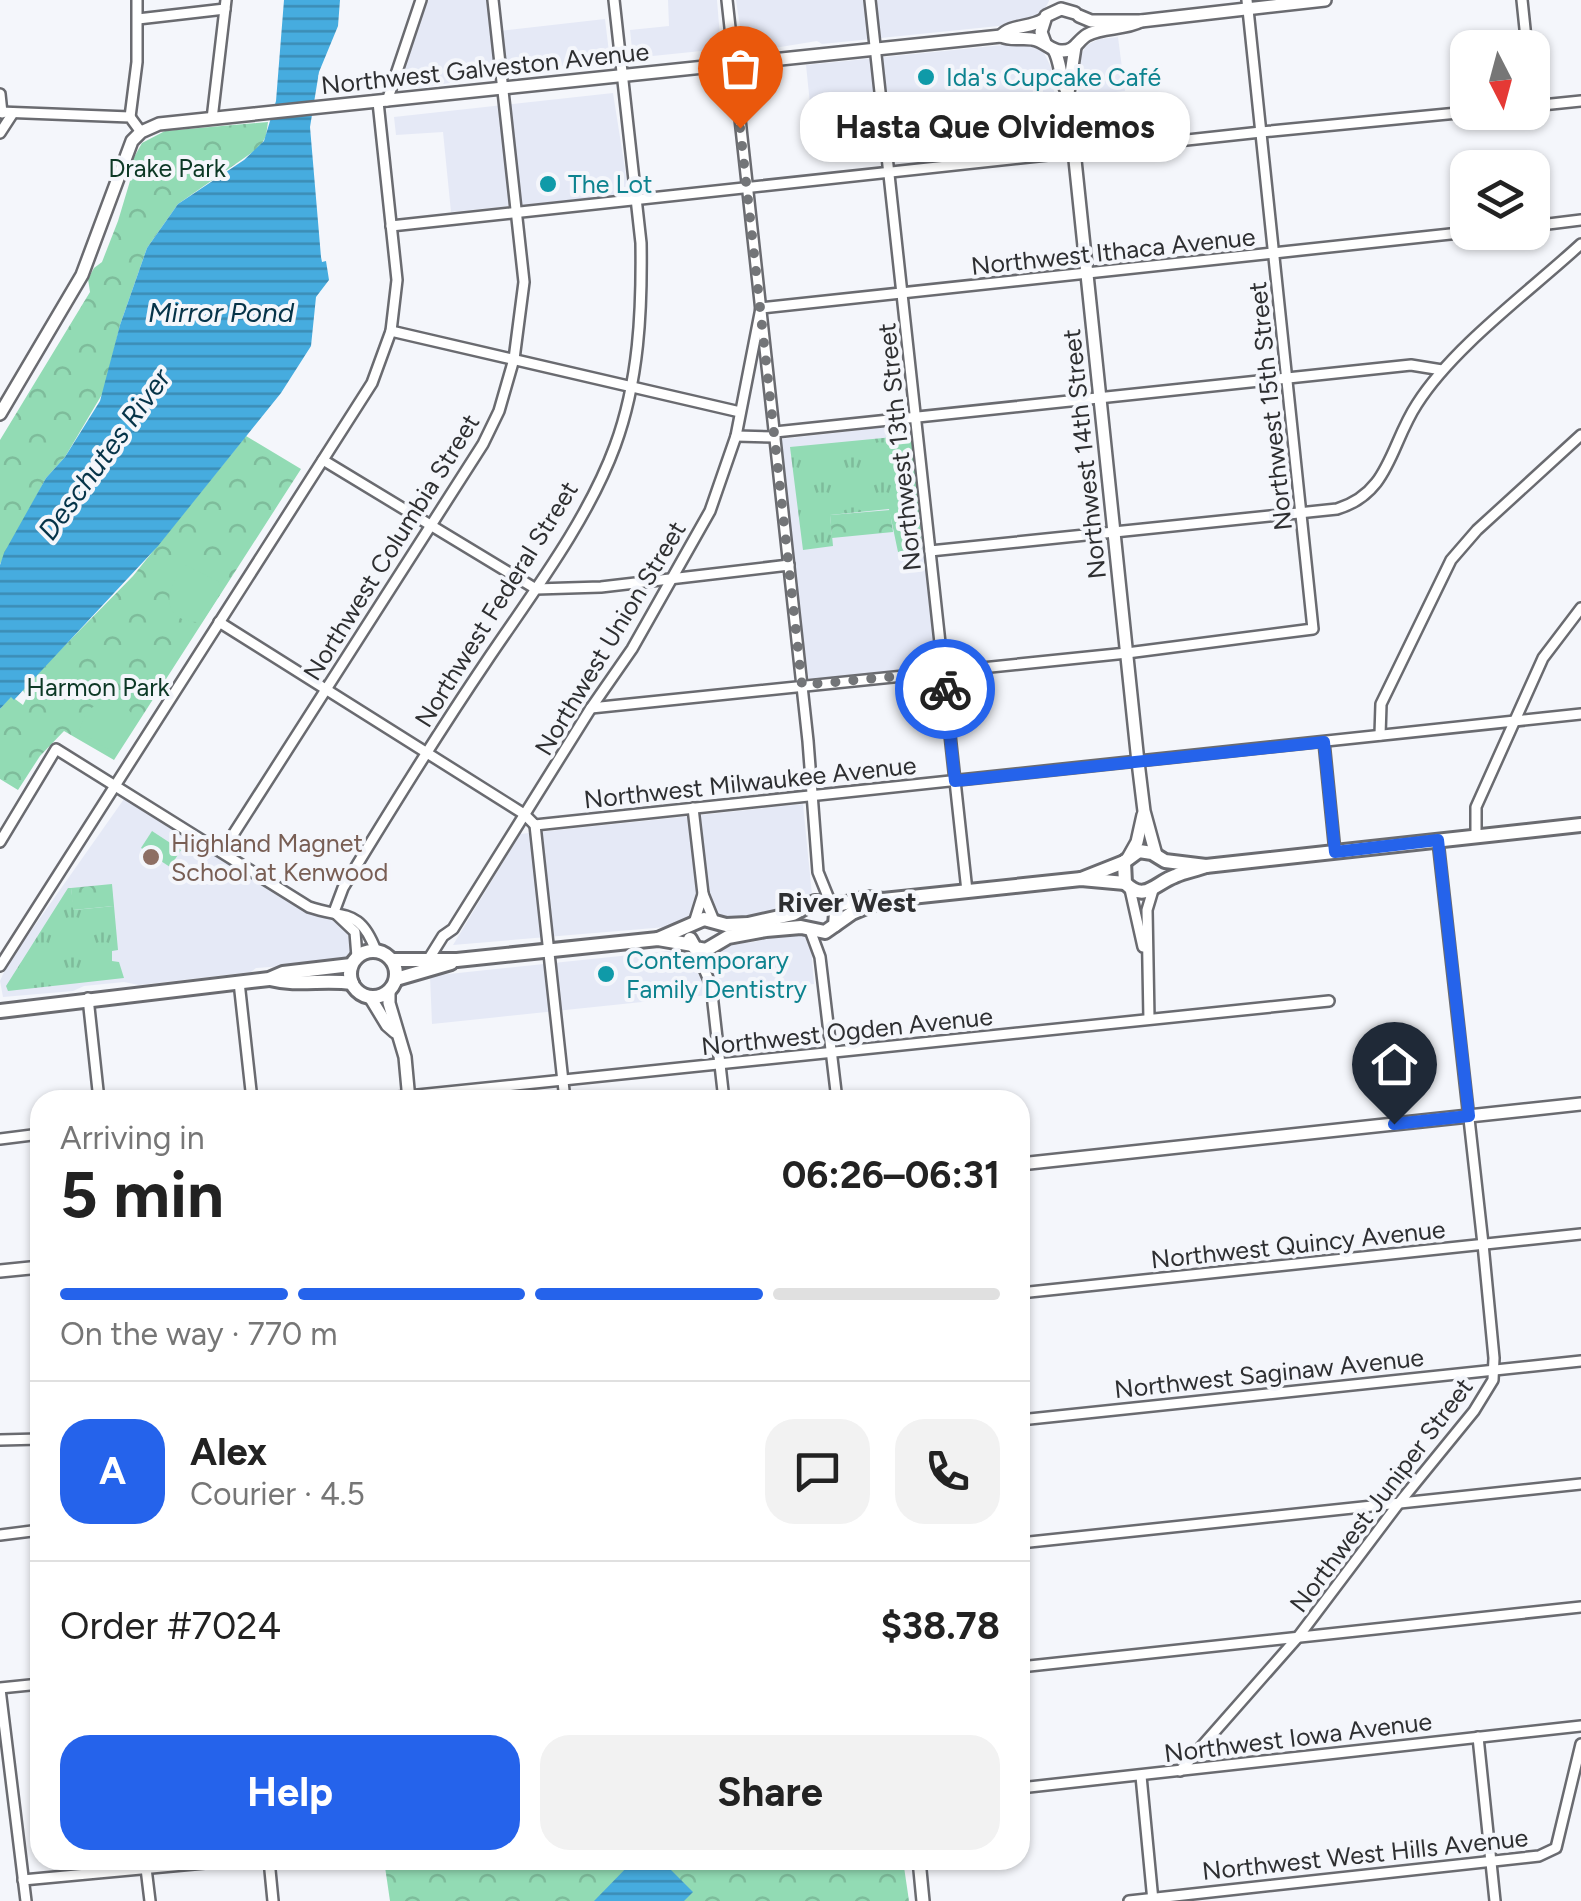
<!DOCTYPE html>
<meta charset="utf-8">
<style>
body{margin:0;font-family:Figtree,sans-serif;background:#f2f2f2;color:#222;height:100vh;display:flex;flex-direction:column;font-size:38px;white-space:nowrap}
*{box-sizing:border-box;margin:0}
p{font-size:32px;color:#767676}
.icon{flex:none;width:55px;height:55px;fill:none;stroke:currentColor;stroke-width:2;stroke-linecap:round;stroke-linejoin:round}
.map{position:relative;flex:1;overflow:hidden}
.details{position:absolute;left:30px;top:1090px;width:1000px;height:780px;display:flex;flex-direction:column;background:#fff;border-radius:30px;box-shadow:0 2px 8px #0004}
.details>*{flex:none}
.needle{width:65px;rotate:174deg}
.buttons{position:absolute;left:1450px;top:30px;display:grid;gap:20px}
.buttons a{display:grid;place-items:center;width:100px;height:100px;border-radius:20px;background:#fff;box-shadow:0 2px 8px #0004;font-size:50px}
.pin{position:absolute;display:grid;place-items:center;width:85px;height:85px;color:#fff;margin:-102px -42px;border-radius:50% 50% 50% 0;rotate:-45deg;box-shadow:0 0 10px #0007}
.pin .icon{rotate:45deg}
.courier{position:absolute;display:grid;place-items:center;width:100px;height:100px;margin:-50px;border:8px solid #2563eb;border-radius:50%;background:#fff;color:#222;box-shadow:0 2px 12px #0007}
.bubble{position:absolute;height:70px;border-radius:30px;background:#fff;box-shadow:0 2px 8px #0004;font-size:32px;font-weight:700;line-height:70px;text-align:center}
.summary em{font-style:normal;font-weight:700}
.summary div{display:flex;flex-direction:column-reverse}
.summary{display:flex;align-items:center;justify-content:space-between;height:170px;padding:0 30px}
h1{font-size:65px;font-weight:700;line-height:75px}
.bar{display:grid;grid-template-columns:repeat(4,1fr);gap:15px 10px;align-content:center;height:120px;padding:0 30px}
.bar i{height:12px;border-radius:8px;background:#e0e0e0}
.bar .current{background:#2563eb}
.bar p{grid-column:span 4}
.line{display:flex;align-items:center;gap:25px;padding:0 30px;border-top:2px solid #e0e0e0}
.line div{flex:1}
.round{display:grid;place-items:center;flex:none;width:105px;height:105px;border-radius:30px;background:#f2f2f2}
.cta{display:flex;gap:20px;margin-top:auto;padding:20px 30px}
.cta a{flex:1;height:115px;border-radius:30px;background:#2563eb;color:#fff;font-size:40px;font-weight:700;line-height:115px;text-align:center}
.cta a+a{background:#f2f2f2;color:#222}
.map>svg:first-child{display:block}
.built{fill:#e5e9f6}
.grass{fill:url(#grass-tufts)}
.park{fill:url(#park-crowns)}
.garden{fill:#92dbb4}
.water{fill:url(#water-rules)}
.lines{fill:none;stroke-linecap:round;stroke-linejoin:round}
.minor-casing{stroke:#6a6b70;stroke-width:14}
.tertiary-casing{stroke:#6a6b70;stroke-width:16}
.secondary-casing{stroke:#6a6b70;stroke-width:18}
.minor{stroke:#fff;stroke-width:9}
.tertiary{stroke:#fff;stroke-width:11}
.secondary{stroke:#fff;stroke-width:12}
.done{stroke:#737578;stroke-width:10;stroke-dasharray:0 18}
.route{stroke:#2563eb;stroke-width:12}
.culture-dot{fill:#0f9aa8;stroke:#f4f6fb;stroke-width:4}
.education-dot{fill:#8d6e63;stroke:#f4f6fb;stroke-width:4}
.labels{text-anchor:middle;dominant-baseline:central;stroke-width:8;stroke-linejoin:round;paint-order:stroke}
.street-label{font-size:25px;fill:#2e2f31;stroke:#f4f6fb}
.culture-label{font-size:25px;fill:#0d838f;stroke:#f4f6fb;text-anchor:start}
.park-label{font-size:25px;fill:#0d3926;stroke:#f4f6fb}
.education-label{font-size:25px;fill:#785e54;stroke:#f4f6fb;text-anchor:start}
.water-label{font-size:28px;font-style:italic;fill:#063449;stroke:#f4f6fb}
.neighbourhood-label{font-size:28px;font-weight:bold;fill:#2e2f31;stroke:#f4f6fb}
</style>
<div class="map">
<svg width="1581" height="1901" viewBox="0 0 1581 1901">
<defs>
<pattern id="grass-tufts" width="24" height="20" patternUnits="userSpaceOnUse" patternTransform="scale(2.5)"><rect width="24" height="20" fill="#92dbb4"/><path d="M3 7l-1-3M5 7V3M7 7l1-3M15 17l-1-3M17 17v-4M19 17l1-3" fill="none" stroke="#7ebc9b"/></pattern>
<pattern id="park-crowns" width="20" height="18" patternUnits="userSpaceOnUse" patternTransform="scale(2.5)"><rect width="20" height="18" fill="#92dbb4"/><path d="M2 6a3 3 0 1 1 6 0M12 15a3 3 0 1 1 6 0" fill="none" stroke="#7ebc9b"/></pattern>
<pattern id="water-rules" width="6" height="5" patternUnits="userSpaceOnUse" patternTransform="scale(2.5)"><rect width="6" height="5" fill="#46acdf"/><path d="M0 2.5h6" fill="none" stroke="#3b8cb5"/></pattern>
</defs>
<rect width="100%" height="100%" fill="#f4f6fb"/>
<g class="built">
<path d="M428,0H487L491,32L605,19L610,61L493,73V76L412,89L406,86L403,74Z"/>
<path d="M668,0H717L721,49L633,58L630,30L669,26Z"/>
<path d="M736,0H1049V1L1041,16L1029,23L822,44L817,41L744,53Z"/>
<path d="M1118,37L1125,91L1079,96L1075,66L1080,56L1087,45L1099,39Z"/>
<path d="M1032,42L1042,49L1051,67L1055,99L812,123L806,65Z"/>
<path d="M613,93L629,194L451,212L443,132L396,135L394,117Z"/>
<path d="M905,425L910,426L911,433L936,667L809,680L796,586L793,582L789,548L792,544L781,441L782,439Z"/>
<path d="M124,799L306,912L341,922L352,933L351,957L346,962L256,968L251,972L139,985L124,982L84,986L73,991L3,997L0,981L7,965Z"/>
<path d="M803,804L812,895L786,913L690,925L453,945L520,834Z"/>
<path d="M798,930L810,934L814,984L432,1024L430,976L754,942Z"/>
</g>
<g class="grass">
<path d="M914,435L922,549L898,552L889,509L830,515L833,546L803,550L790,447Z"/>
<path d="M68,888H71L74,910L114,906L118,950L112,951V961L119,962L124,978L8,991L6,986Z"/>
</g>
<g class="park">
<path d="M268,122L266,136L260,147L178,204L147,248L120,325L104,391L65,457L46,478L0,564V440L90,292L88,279L94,268L102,262L118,221L130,181L133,159L142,143L165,131Z"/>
<path d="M246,436L301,469L114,760L64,731L40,756L18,790L0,779V709L11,696L23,705L27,697L22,689L133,576Z"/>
<path d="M890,510L893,532L832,538L830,515Z"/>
<path d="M112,884L114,906L73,910L71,888Z"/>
<path d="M384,1860H903L909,1901H390Z"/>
</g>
<g class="garden">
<path d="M185,565L218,581L222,591L202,622C159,623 164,589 185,565Z"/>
<path d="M102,701L122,702C141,723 137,723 122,745L107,749L79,731C83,717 88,708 102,701Z"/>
<path d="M152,831L181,850L170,867L141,848Z"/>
</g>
<g class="water">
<path d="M284,0H340L338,26L319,72L310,127L321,257L322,262L326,261L329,280L316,297L311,346L281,393L158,546L14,700L11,697L0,709V565L4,553L46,478L65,457L100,401L120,325L147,248L178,204L244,160L264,141L276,101Z"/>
<path d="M634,1860H661L693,1892L684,1901H594Z"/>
</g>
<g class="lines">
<defs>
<g id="minor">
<path d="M727,0L808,741L818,872L831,904"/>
<path d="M870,0L967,891"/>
<path d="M1522,0L1527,48"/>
<path d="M138,19L225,9"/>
<path d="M0,94L2,113"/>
<path d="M387,101L421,0"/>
<path d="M1532,106L1581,101"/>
<path d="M0,112L130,117L141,132"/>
<path d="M130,117L137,62V0"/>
<path d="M212,119L226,0"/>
<path d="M0,133L13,113"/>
<path d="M391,226L1261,132L1468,112"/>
<path d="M1532,226L1581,220"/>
<path d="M391,331L740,412"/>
<path d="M775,432L1411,365L1442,370"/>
<path d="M736,436L775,437"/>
<path d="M323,460L536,589L601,587L789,565"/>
<path d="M930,551L1337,509C1390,493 1390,445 1417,404C1453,347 1530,291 1581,244"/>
<path d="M219,622L524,814L535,825L1581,714"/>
<path d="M591,708L1127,653L1313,629L1247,0"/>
<path d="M1380,735L1381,704L1451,560L1477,530L1581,435"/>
<path d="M1324,742L1335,852"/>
<path d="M693,808L703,894"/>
<path d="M535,825L565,1100"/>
<path d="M1476,837V807L1543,658L1581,608"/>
<path d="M0,842L56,749L309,907C345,919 360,908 376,951"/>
<path d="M222,852L483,444L499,411L514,359L524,282L493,0"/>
<path d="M1130,889L1143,947"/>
<path d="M334,912L343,888C389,812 436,736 486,662C531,595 587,522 615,446C639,381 642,311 641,243L614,0"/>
<path d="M336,914L355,932L357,957"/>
<path d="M694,923L703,894L714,921"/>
<path d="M810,930L820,957L837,1100"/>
<path d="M695,948L711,985L724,1100"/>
<path d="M428,960L443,936L453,929L591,708L632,649L710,511L736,436L761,308L1469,232"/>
<path d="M0,966L372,383L391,331L397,280L378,102"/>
<path d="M239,982L252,1100"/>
<path d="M88,998L99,1100"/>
<path d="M1149,1019L1147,910L1153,890"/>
<path d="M369,1100L1329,1001"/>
<path d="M0,1139L40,1134"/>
<path d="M1020,1293L1581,1234"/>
<path d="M1020,1420L1581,1361"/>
<path d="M0,1440L40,1439"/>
<path d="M0,1535L40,1530"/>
<path d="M1020,1543L1581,1484"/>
<path d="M1020,1667L1581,1607"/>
<path d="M0,1688L40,1684"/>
<path d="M0,1689L26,1901"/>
<path d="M1478,1737L1495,1901"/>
<path d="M1180,1771L1298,1637L1399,1503L1474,1411L1493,1380L1494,1358L1483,1244L1438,841"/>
<path d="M1141,1776L1153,1901"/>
<path d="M1020,1788L1581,1726"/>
<path d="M145,1860L150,1901"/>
<path d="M269,1860L273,1901"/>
<path d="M23,1880L237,1860"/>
<path d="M1129,1901L1539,1856L1556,1848L1581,1744"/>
</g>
<g id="tertiary">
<path d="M1079,16L1091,21H1141L1325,0"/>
<path d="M1001,36C1010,25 1030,28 1043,20"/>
<path d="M1045,43L1041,32L1046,16L1061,9L1075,13"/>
<path d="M1054,50C1062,64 1059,80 1068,93L1138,762L1144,811L1156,855"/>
<path d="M1068,93L1075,47"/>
<path d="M0,414L82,275L132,141L141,132L159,124L1001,36C1012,41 1021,37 1032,39C1044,40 1050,51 1061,51C1075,52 1077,41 1087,35C1103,26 1124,30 1141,21"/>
<path d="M1128,858L1137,842L1143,815"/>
<path d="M389,992V1003L405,1057L409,1100"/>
<path d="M370,997L387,1025L395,1032"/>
<path d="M1020,1164L1581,1104"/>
<path d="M0,1271L40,1267"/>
<path d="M919,1860L923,1901"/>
</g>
<g id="secondary">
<path d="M1124,862L1125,883C1145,903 1155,883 1175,876C1185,871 1196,870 1206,866L1581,825"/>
<path d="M1081,879L1124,862L1139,851L1152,853L1165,861L1206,866"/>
<path d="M835,925L852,913L883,900"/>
<path d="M658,939L704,919L726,925L748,924L793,914L815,902L842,904L867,898L883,900L1081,879L1125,883"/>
<path d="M690,939L695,948L706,950L728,937L766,930L801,927L825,932L835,925L836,913L831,904"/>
<circle cx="373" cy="974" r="23"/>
<path d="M392,960H457L658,939L693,945"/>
<path d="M270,979C297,986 324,979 352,983"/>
<path d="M396,979L451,963"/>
<path d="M0,1011L269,979L283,973L351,965"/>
</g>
</defs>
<use href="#minor" class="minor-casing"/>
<use href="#tertiary" class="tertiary-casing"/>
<use href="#secondary" class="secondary-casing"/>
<use href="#minor" class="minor"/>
<use href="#tertiary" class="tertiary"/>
<use href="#secondary" class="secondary"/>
</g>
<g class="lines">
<path class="done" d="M740,128L802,685L943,672L945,689"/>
<path class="route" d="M945,689L955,781L1324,742L1335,852L1438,840L1469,1116L1394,1124"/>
</g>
<g class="culture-dot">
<circle cx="926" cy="77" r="10"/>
<circle cx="548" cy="184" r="10"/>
<circle cx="606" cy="974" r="10"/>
</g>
<circle class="education-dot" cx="151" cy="857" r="10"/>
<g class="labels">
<g class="street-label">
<text transform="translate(485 68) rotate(-6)">Northwest Galveston Avenue</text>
<text transform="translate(1113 251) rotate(-6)">Northwest Ithaca Avenue</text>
<text transform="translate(1270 406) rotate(-96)">Northwest 15th Street</text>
<text transform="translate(899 447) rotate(-96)">Northwest 13th Street</text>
<text transform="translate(1084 454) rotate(-96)">Northwest 14th Street</text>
<text transform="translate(391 547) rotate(-58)">Northwest Columbia Street</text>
<text transform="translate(496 604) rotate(-58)">Northwest Federal Street</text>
<text transform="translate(610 638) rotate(-59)">Northwest Union Street</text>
<text transform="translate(750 782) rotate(-6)">Northwest Milwaukee Avenue</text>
<text transform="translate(847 1031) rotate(-6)">Northwest Ogden Avenue</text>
<text transform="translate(1298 1244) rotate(-6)">Northwest Quincy Avenue</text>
<text transform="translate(1269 1373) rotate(-6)">Northwest Saginaw Avenue</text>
<text transform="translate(1381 1495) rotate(-53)">Northwest Juniper Street</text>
<text transform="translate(1298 1737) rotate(-7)">Northwest Iowa Avenue</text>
<text transform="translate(1365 1854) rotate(-6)">Northwest West Hills Avenue</text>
</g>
<g class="culture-label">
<text x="946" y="77">Ida's Cupcake Café</text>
<text x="568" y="184">The Lot</text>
<text x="626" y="960">Contemporary<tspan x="626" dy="29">Family Dentistry</tspan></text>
</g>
<g class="park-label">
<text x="167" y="168">Drake Park</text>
<text x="98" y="687">Harmon Park</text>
</g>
<g class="education-label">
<text x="171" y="843">Highland Magnet<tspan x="171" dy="29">School at Kenwood</tspan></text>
</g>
<g class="water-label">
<text x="221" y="312">Mirror Pond</text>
<text transform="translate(104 454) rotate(-54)">Deschutes River</text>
</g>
<g class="neighbourhood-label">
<text x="847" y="902">River West</text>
</g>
</g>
</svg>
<div class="buttons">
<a><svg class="needle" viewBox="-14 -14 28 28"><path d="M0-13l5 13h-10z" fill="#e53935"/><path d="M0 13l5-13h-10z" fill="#767676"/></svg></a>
<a><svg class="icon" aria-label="layers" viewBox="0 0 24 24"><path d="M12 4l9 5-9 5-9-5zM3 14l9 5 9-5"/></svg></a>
</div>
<div class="pin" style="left:740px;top:128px;background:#ea580c"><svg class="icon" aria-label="bag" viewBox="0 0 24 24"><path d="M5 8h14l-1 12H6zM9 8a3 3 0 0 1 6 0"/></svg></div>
<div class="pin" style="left:1394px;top:1124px;background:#1f2937"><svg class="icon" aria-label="home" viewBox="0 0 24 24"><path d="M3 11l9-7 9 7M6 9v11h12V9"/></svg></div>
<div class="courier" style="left:945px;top:689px"><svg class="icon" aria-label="bike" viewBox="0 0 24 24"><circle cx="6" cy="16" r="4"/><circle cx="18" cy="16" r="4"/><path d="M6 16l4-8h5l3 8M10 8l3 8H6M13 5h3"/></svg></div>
<div class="bubble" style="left:800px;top:92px;width:390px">Hasta Que Olvidemos</div>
<section class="details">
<div class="summary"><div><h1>5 min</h1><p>Arriving in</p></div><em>06:26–06:31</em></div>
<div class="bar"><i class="current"></i><i class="current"></i><i class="current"></i><i></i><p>On the way · 770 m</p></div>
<div class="line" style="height:180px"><b class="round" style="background:#2563eb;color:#fff">A</b><div><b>Alex</b><p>Courier · 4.5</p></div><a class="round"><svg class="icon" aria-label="chat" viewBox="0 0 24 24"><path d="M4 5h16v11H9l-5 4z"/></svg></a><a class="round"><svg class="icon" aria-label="phone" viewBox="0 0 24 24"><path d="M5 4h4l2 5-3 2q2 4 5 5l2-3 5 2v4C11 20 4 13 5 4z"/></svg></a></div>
<div class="line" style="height:130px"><div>Order #7024</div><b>$38.78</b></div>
<div class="cta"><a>Help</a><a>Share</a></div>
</section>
</div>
